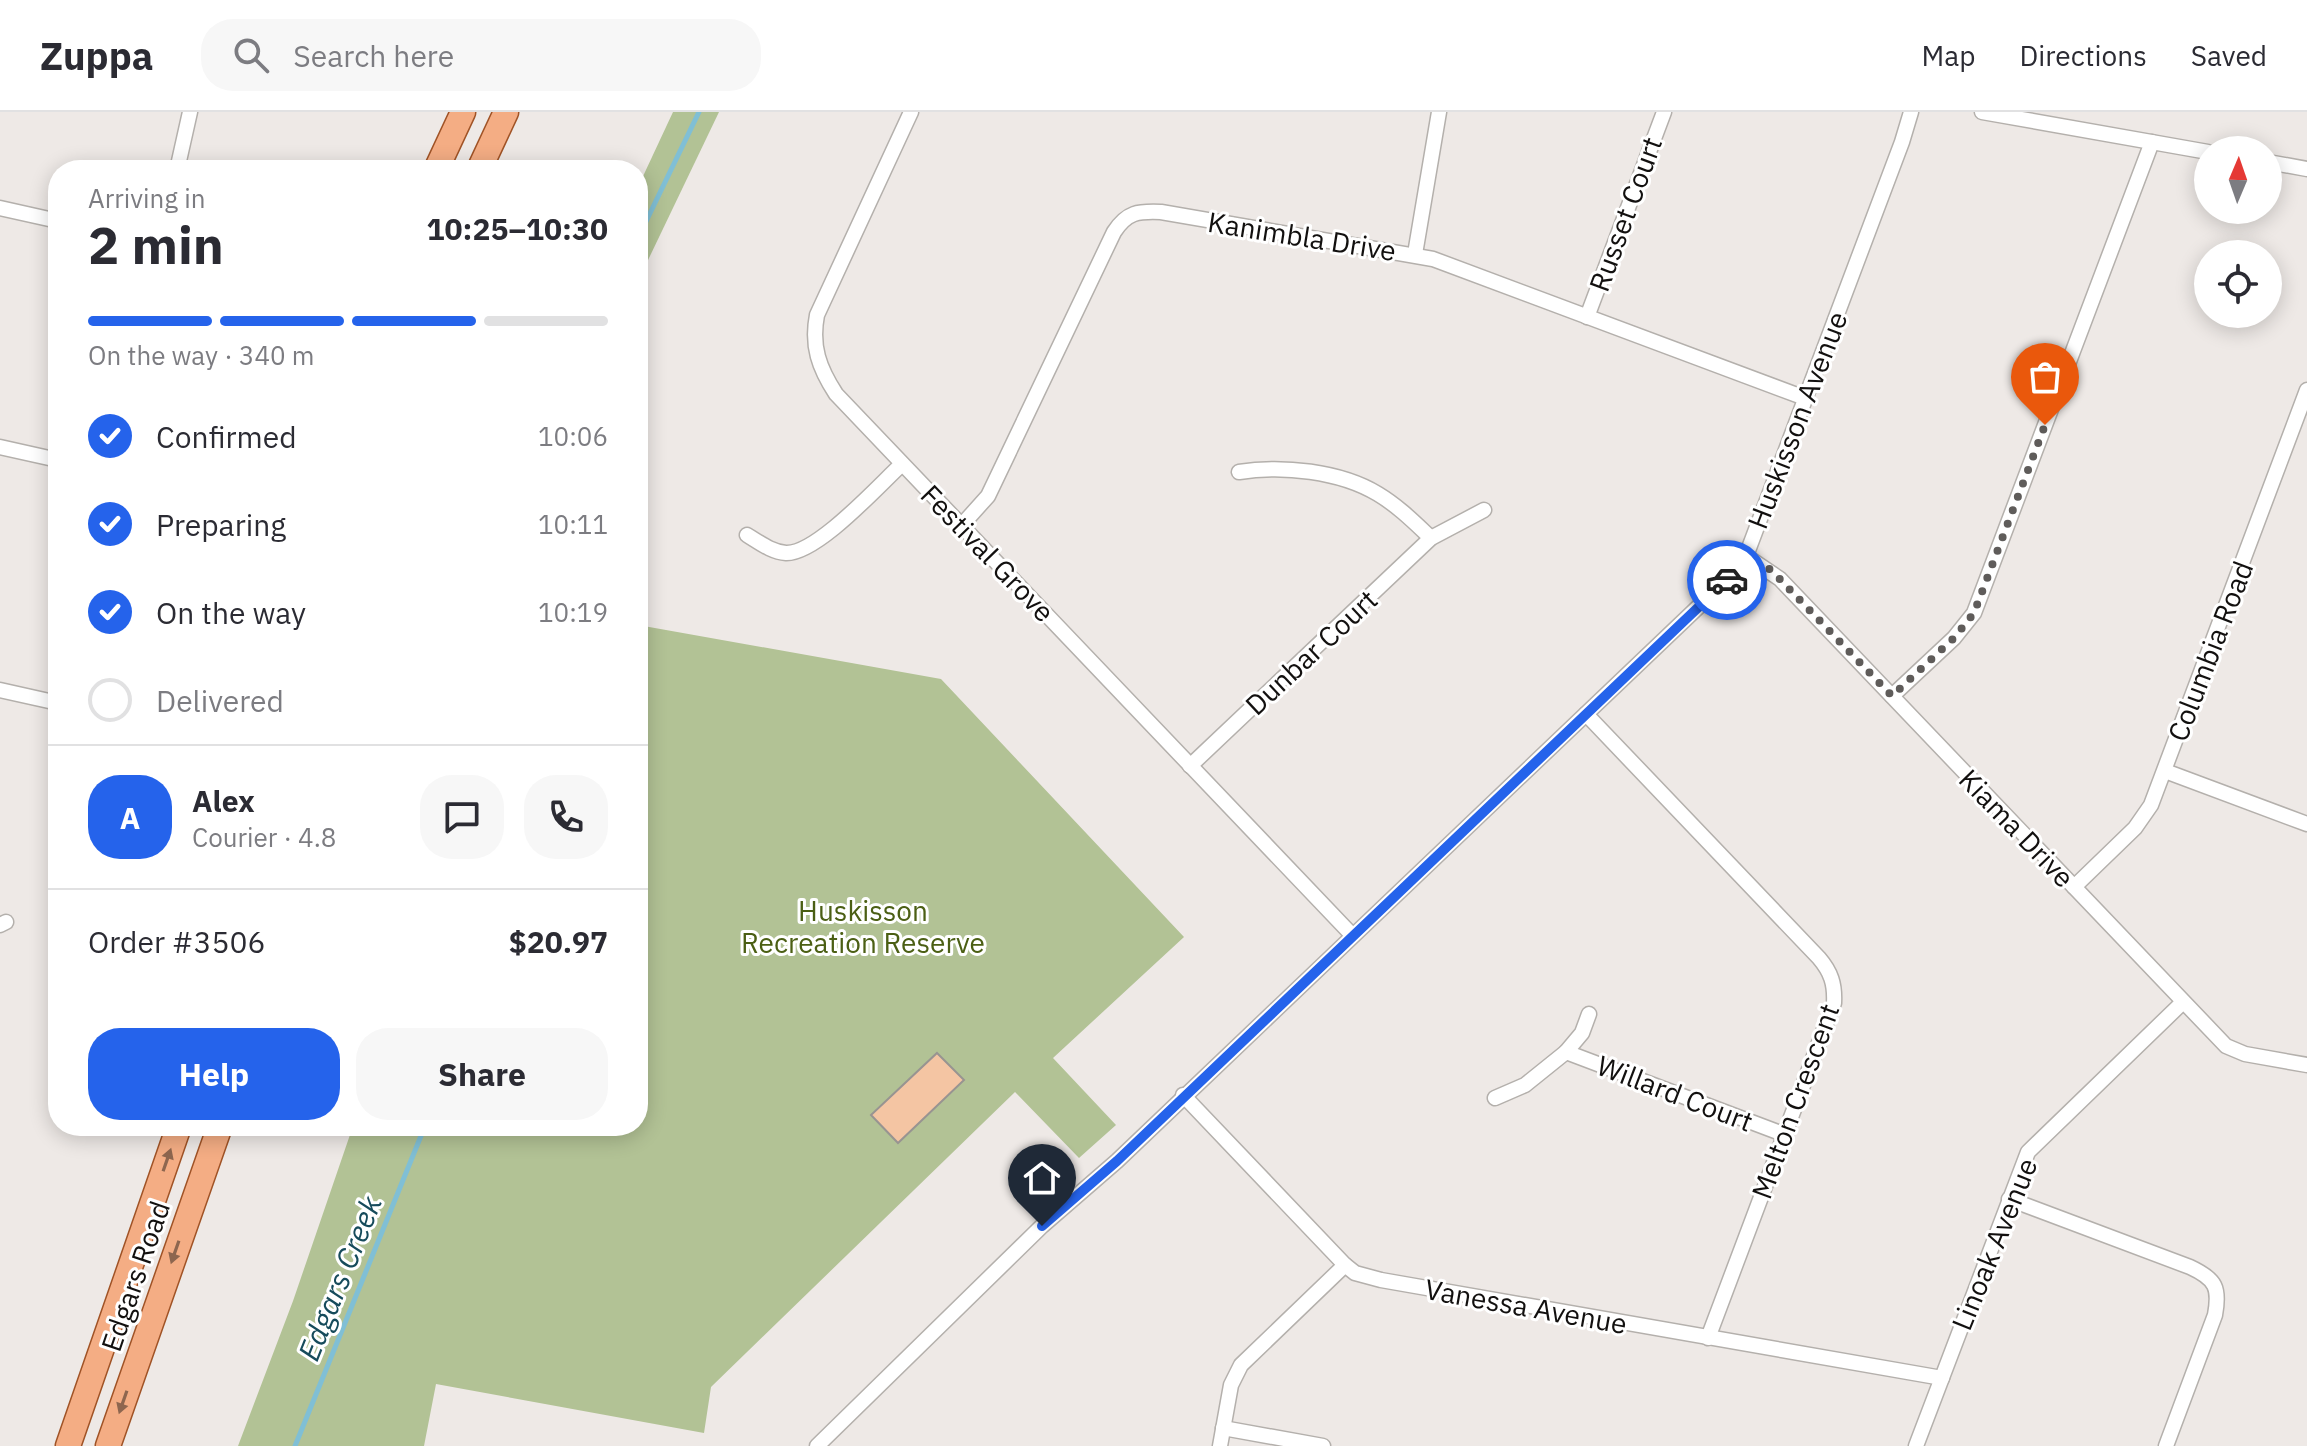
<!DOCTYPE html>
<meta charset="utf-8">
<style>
body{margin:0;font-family:"IBM Plex Sans",sans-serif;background:#f7f7f7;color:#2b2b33;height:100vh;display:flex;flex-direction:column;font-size:30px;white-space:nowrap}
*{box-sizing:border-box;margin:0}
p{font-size:26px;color:#7c7c81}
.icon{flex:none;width:44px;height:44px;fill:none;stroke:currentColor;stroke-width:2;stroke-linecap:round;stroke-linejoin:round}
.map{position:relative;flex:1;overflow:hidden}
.panel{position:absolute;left:48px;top:48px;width:600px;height:976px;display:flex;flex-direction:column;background:#fff;border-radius:32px;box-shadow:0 4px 20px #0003}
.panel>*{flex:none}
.needle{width:52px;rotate:2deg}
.controls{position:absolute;left:2194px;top:24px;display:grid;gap:16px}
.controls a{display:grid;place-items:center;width:88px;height:88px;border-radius:50%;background:#fff;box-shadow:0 4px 20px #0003;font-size:40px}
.pin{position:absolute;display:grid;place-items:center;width:68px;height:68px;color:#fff;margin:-82px -34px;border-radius:50% 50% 50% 0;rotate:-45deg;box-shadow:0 0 8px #0007}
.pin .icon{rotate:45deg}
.courier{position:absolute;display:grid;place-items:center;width:80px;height:80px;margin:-40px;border:6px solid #2563eb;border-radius:50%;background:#fff;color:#222;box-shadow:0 2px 10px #0007}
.overview em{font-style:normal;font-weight:800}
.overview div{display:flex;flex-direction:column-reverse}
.overview{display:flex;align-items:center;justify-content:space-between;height:136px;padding:0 40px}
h1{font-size:52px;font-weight:800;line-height:60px}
.bar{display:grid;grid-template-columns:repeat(4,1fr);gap:12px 8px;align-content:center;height:96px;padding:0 40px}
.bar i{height:10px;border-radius:6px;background:#e1e1e2}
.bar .on{background:#2563eb}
.bar p{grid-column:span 4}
.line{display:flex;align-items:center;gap:20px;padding:0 40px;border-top:2px solid #e1e1e2}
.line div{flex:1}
.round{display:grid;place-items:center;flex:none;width:84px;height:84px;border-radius:32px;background:#f7f7f7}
ol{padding:0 40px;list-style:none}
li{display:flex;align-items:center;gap:24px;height:88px}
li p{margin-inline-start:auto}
li .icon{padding:8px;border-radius:50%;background:#2563eb;color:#fff;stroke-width:4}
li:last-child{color:#7c7c81}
li i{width:44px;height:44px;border:4px solid #e1e1e2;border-radius:50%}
.action{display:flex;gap:16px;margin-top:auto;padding:16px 40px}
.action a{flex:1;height:92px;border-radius:32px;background:#2563eb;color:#fff;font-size:32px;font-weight:800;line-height:92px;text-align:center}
.action a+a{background:#f7f7f7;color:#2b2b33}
header{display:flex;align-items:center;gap:48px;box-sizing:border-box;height:112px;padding:0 40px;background:#fff;border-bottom:2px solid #e1e1e2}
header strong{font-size:38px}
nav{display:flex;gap:44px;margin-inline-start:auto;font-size:28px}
.search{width:560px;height:72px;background:#f7f7f7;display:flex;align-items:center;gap:20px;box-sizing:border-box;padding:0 28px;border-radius:32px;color:#7c7c81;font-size:30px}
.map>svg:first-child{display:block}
.green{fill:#b2c295}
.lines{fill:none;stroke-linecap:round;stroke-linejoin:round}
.stream{stroke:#80bfd5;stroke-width:5}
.building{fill:#f4c5a3;stroke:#989491;stroke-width:2}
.minor-casing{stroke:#b4b0ac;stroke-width:17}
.primary-casing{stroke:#a05326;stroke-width:27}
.minor{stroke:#fff;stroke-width:14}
.primary{stroke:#f4ad84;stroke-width:24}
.oneway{fill:#8e664f}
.done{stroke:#5f5c5a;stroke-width:8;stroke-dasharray:0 14.4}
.route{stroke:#2563eb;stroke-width:10}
.labels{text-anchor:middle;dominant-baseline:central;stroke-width:6;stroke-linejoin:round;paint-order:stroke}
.street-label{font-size:28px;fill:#12100f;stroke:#fff}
.park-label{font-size:28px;fill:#4b5f14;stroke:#fff}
.water-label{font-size:30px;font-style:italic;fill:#164b5b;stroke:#fff}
</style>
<header>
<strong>Zuppa</strong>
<div class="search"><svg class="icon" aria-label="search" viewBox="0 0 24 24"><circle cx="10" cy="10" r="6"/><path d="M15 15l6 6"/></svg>Search here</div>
<nav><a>Map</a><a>Directions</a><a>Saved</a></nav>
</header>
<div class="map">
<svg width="2307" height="1334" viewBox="0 0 2307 1334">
<rect width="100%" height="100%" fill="#eee9e6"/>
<g class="green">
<path d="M673,0H719L638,169V75Z"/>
<path d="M638,513L941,567L1184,825L1053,946L1116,1013L1079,1046L1015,980L711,1275L704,1321L436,1272L424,1334H238L293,1189L353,1014H638Z"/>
</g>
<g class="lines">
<g class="stream">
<path d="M638,126L699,0"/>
<path d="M295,1334L425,1014"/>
</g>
</g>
<path class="building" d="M937,941L964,968L898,1031L871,1003Z"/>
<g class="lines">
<defs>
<g id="minor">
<path d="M911,0L817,203C811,234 819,256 836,282L1352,823"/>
<path d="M1982,0L2208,40"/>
<path d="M2268,50L2307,57"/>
<path d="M177,58L190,0"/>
<path d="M0,96L58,109"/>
<path d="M1415,142L1439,0"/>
<path d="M1587,205L1664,0"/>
<path d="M0,335L58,348"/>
<path d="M1239,360C1282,353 1340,359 1378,382C1398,394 1414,410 1431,426"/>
<path d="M961,414L988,384L1114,120C1127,100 1138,99 1161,100L1433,147L1805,286"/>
<path d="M747,423C759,430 771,440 786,441C817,442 878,374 902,352"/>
<path d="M1746,444L1780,467L2226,934L2245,942L2307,953"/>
<path d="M0,578L58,591"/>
<path d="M1892,584L1954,526L1974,501L2152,30"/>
<path d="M1586,602L1819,846C1831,860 1835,872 1834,891L1708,1226"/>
<path d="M1190,654L1431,426L1484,398"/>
<path d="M2165,659L2307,712"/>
<path d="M2074,775L2135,716L2151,693L2307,278"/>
<path d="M0,813L6,810"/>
<path d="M1566,940L1582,921L1589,902"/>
<path d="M1183,983L1345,1153L1355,1161L1381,1168L1942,1266"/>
<path d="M1495,986L1525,973L1566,940L1783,1022"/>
<path d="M2009,1087L2190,1155C2216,1167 2220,1176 2215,1203L2166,1334"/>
<path d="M1223,1316L1323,1334"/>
<path d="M817,1334L1042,1114L1117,1049L1737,458L1746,444L1902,30L1911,0"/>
<path d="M1220,1334L1231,1273L1241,1253L1345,1153"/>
<path d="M1916,1334L2028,1040L2183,890"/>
</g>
<g id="primary">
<path d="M436,58L463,0"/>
<path d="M479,58L506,0"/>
<path d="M68,1334L179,1014"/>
<path d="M108,1334L220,1014"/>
</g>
</defs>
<use href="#minor" class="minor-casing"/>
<use href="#primary" class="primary-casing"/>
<use href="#minor" class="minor"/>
<use href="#primary" class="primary"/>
</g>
<defs><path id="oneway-solid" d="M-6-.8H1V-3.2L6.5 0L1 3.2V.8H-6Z" transform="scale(2)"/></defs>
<g class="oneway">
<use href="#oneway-solid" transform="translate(167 1048) rotate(-71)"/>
<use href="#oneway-solid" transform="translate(175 1140) rotate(109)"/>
<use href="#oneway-solid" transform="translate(123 1290) rotate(109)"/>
</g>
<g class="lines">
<path class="done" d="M1727,468L1737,458L1746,444L1771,458L1892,584L1954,526L1974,501L2045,313"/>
<path class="route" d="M1042,1114L1117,1049L1727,468"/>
</g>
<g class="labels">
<g class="street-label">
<text transform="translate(1625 102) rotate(-70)">Russet Court</text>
<text transform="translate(1302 124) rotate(9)">Kanimbla Drive</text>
<text transform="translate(1797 308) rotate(-69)">Huskisson Avenue</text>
<text transform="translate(988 441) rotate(46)">Festival Grove</text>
<text transform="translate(2210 539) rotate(-69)">Columbia Road</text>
<text transform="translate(1311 540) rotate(-43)">Dunbar Court</text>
<text transform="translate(2017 716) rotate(46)">Kiama Drive</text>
<text transform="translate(1675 981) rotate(21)">Willard Court</text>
<text transform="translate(1795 989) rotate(-70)">Melton Crescent</text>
<text transform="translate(1994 1132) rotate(-68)">Linoak Avenue</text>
<text transform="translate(135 1164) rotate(-71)">Edgars Road</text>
<text transform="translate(1526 1194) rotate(10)">Vanessa Avenue</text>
</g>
<g class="park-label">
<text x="863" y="798">Huskisson<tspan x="863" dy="32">Recreation Reserve</tspan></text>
</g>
<g class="water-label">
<text transform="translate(339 1166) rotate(-68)">Edgars Creek</text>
</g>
</g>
</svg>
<div class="controls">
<a><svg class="needle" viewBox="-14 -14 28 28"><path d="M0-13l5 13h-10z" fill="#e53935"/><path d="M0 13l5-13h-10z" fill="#7c7c81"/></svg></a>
<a><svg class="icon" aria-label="locate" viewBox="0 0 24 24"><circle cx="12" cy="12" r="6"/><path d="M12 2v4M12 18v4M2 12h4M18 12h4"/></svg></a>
</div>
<div class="pin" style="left:2045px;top:313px;background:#ea580c"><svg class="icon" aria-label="bag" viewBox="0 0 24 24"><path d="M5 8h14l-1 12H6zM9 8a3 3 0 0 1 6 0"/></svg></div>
<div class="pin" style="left:1042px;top:1114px;background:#1f2937"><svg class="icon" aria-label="home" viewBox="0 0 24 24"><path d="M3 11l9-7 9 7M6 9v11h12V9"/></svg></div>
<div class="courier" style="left:1727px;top:468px"><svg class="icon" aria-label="car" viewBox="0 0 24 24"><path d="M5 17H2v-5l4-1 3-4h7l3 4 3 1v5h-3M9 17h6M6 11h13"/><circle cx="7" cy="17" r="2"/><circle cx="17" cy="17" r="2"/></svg></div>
<section class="panel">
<div class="overview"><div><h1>2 min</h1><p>Arriving in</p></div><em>10:25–10:30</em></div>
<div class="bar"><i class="on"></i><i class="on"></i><i class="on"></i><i></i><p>On the way · 340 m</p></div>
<ol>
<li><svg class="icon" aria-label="check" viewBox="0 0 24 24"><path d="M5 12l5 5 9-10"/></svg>Confirmed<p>10:06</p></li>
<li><svg class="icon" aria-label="check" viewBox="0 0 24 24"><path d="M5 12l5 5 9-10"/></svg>Preparing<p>10:11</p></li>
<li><svg class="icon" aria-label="check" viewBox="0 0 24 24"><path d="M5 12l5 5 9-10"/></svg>On the way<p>10:19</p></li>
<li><i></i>Delivered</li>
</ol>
<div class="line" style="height:144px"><b class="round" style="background:#2563eb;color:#fff">A</b><div><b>Alex</b><p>Courier · 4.8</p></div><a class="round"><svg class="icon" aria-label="chat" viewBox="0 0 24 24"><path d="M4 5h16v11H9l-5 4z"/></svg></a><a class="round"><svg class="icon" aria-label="phone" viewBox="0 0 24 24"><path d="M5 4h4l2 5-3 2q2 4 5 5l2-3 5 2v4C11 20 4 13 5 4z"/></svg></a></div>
<div class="line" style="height:104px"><div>Order #3506</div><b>$20.97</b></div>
<div class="action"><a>Help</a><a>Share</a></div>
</section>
</div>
